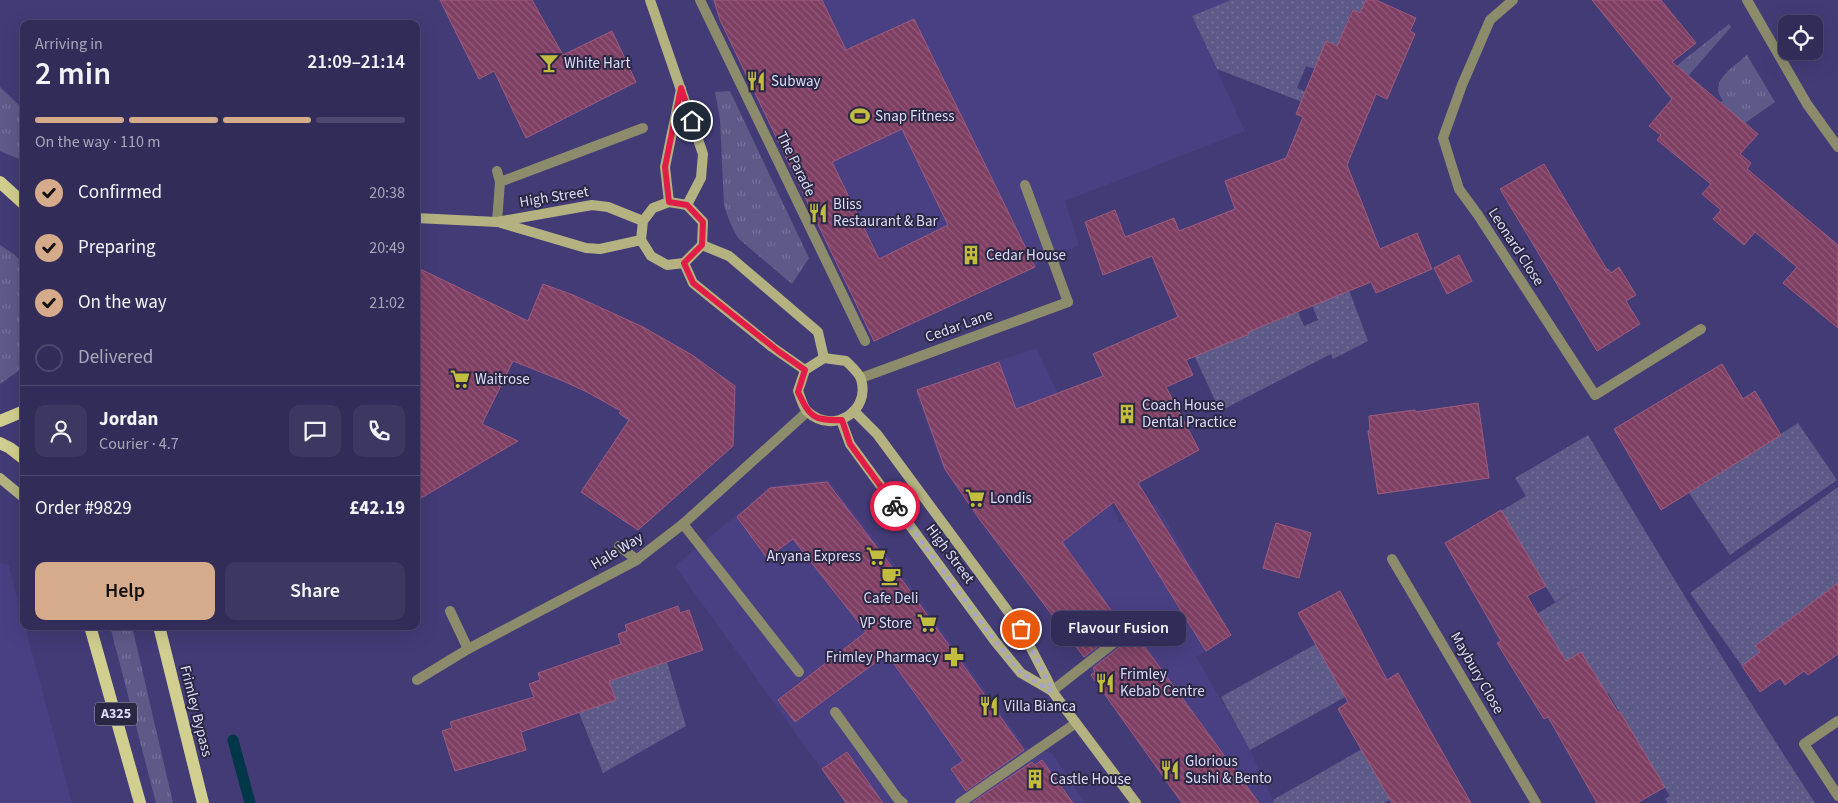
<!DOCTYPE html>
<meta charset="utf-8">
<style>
body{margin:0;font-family:"Source Sans 3",sans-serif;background:#3d3861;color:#f1f3f6;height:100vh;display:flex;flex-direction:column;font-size:19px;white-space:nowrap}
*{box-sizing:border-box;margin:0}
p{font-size:16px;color:#a8a7ba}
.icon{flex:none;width:28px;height:28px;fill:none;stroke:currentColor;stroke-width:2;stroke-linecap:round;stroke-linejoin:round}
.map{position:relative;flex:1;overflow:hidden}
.drawer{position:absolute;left:20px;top:20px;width:400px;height:610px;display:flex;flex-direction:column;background:#322c58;border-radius:10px;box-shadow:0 5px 20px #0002,0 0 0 1px #4d486e}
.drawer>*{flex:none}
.buttons{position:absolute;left:1778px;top:15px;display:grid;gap:10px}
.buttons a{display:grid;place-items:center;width:45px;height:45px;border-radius:10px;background:#322c58;box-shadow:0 5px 20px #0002,0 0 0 1px #4d486e;font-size:25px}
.pin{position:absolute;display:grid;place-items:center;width:42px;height:42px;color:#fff;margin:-21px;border:2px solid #fff;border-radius:50%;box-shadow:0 1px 5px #0007}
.courier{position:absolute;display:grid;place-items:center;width:50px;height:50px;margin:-25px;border:4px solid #e11d48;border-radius:50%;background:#fff;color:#222;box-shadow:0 1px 6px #0007}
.bubble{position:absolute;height:35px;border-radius:10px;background:#322c58;box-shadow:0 5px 20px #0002,0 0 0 1px #4d486e;font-size:16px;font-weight:600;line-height:35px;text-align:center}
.overview em{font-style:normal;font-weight:600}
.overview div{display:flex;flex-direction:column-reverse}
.overview{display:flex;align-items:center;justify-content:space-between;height:85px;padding:0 15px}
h1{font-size:32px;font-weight:600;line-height:38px}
.bar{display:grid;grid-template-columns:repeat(4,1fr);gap:8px 5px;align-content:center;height:60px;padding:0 15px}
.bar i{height:6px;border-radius:4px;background:#4d486e}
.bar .on{background:#d6ab8b}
.bar p{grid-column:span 4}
.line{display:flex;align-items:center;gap:12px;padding:0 15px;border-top:1px solid #4d486e}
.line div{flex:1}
.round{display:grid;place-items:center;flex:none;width:52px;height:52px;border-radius:10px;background:#3d3861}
ol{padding:0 15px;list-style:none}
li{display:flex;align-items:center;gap:15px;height:55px}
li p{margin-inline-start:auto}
li .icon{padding:5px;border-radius:50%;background:#d6ab8b;color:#111;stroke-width:4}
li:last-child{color:#a8a7ba}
li i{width:28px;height:28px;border:2px solid #4d486e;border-radius:50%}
.cta{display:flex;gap:10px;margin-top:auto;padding:10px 15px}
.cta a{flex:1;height:58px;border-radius:10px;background:#d6ab8b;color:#111;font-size:20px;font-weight:600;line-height:58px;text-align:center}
.cta a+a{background:#3d3861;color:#f1f3f6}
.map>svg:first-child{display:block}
.built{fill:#494083}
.grass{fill:url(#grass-tufts)}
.garden{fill:url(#garden-dots)}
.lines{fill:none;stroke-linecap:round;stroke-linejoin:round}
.stream{stroke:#023749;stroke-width:11}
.building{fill:url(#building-back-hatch);stroke:#9d5b7f;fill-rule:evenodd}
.lane{stroke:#8c8b6c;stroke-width:10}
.street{stroke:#8c8b6c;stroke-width:10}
.secondary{stroke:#b3b280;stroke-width:10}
.primary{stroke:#d1cf8f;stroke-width:12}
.done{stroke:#a8a4cc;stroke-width:5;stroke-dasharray:0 9}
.route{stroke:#e11d48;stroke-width:6}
.labels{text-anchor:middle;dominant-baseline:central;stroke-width:4;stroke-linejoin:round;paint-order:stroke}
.shield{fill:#2a2743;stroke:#a8a6c3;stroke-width:1}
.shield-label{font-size:14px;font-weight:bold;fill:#deddfa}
.poi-label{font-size:15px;fill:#deddfa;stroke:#2a2743;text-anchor:start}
.street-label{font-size:15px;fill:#deddfa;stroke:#2a2743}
</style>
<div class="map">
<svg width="1838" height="803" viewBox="0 0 1838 803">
<defs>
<pattern id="grass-tufts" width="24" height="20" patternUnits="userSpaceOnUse" patternTransform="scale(1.25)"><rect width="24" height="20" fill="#5d5a88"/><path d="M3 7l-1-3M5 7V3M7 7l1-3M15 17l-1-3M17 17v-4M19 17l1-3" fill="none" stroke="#74719a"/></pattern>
<pattern id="garden-dots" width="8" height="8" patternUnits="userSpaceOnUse" patternTransform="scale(1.25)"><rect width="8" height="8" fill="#5d5a88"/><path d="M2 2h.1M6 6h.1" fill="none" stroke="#74719a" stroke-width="1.8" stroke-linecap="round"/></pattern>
<pattern id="building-back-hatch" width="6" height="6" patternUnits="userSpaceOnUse" patternTransform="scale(1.25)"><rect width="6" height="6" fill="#7f3f63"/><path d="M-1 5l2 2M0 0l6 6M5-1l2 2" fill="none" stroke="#915a7a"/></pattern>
</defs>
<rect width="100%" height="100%" fill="#433b76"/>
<g class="built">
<path d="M711,0H1231L1192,16L1245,131L1065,201L1079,245L874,342Z"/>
<path d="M1036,348L1120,523L1156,503L1231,635L1196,657L1250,750L1274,803H1183L1111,703L1082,656L946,473L940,460L915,390Z"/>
<path d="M828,480L896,566L1026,748L1052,753L1085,803H846L675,566L771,486Z"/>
<path d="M0,562L9,566L72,803H0Z"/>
</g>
<g class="grass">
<path d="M1729,24L1731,27L1676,90L1665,75Z"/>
<path d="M1747,55L1775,102L1745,123L1720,103L1723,100C1707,82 1735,66 1747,55Z"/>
<path d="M0,87L24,110V161L0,151Z"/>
<path d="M730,91L809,258L792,284L739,239C732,229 728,218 724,205L720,119L715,92Z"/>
<path d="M0,245L15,255L24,265V364L17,372L0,384Z"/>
<path d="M110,626H132L173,803H156Z"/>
</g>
<g class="garden">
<path d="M1231,0H1366L1360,13L1352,10L1344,30V48L1326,41L1315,69L1306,66L1297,88L1306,92L1302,102L1217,69L1192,16Z"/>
<path d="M1349,290L1368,341L1333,359L1331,354L1220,411L1193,353L1241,317L1260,327L1284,318L1291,295L1304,326L1318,320L1312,305Z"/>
<path d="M1798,423L1837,480L1730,555L1689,493Z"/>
<path d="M1588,435C1661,559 1736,682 1815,803H1668L1665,799L1670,796L1608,693L1607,694L1566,661L1537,614L1588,582L1555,602L1501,511L1526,496L1515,478Z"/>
<path d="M1838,487V583L1755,646L1760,652L1742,666L1690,593Z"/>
<path d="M1316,644L1345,697L1250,750L1221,697Z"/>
<path d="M667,662L686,726L603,773L579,713L616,700L609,681Z"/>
<path d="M1362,749L1390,800L1384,803H1274L1273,800Z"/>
</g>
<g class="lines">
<path class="stream" d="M233,740L250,803"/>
</g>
<g class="building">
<path d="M440,0H532L563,55L612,31L636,82L526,138L494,71L479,79Z"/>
<path d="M714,0H822L846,50L914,19L1035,267L874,341L720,20ZM902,129L948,225L879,259L832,162Z"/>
<path d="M1366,0H1376L1416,18L1410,31L1415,34L1387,99L1376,94L1347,165L1380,249L1417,233L1432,269L1376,293L1371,282L1248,332L1249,334L1186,360L1193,375L1166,387L1199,450L1138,483L1231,635L1206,651L1114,502L1062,542L1123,627L1084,657L980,520L945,469L917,390L999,362L1016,409L1103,376L1093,354L1178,317L1152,256L1103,275L1085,222L1115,210L1125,237L1174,218L1179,231L1235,209L1225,181L1286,158L1303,117L1296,114L1326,41L1337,46L1353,10L1360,13Z"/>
<path d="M1592,0H1661L1696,43L1672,62L1758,134L1740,154L1751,163L1747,169L1838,245V328L1783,283L1797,267L1755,232L1744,245L1713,219L1721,210L1702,194L1711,184L1657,140L1661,135L1649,126L1672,99Z"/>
<path d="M1544,164L1607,270L1608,269L1611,273L1619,267L1636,295L1626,301L1640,324L1597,351L1500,189Z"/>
<path d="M1459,255L1472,281L1447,294L1434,268Z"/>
<path d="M416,267L528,321L543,284L573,295L643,327L692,355L735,386L733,446L638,530L581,492L629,420L619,413L621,411L587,392L563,381L513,361L482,424L518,441L416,501Z"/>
<path d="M1722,364L1743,399L1755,391L1781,435L1661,510L1614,429Z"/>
<path d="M1478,403L1489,478L1378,494L1368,431L1370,430L1369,416L1415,410V412Z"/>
<path d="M827,482L905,584L1024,750L966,791L951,769L963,761L887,654L795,722L778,700L866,632L793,539L767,558L737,517L770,488Z"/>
<path d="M1501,510L1546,586L1527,596L1566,661L1581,652L1618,712H1620L1665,787L1637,803H1597L1548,717L1544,719L1497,643L1501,641L1445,543Z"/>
<path d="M1276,523L1311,533L1299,578L1263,568Z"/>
<path d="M1838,583V654L1808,675L1804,671L1785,685L1780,678L1760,692L1742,666L1760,652L1755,646Z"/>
<path d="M1340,591L1387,680L1398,673L1471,803H1392L1338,709L1348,702L1298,613Z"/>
<path d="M678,606L680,613L689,610L703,650L609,681L616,700L521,732L526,750L455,771L442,731L452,728L450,722L534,697L529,684L540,680L538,673L621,644L618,634L627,631L625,625Z"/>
<path d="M1131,638L1134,643L1139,639L1259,803H1182L1091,675L1095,672L1093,668Z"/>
<path d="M847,752L883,803H846L822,769Z"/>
<path d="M1042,760L1073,803L973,802L1032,762L1035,765Z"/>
</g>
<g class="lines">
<g class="lane">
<path d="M497,171L500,182"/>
<path d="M1025,185L1068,302"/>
<path d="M497,222L500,182L643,128"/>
<path d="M683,524L799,672"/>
<path d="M619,546L637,560"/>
<path d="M450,611L468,649"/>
<path d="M1052,691L1148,616"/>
<path d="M835,712L898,799L903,803"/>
<path d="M960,803L1076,723"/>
</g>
<g class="street">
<path d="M700,0L865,341"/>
<path d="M1513,0L1490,20L1462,85L1443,138L1459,189L1478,215L1595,395L1701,329"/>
<path d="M1747,0L1807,104L1838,147"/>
<path d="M861,378L1068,302"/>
<path d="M1392,559L1536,803"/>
<path d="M417,680L468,649L635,561L683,524L807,412"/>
<path d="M1838,721L1804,744L1838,796"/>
</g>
<g class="secondary">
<path d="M650,0L703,154L701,178L687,205"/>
<path d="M669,202L687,205L703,222L702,245L684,263L667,265L651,256L641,240L643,221L653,208Z"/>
<path d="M669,202L665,167L681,89"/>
<path d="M416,218L497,222L592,205L608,207L643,221"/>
<path d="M501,223L586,248L600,249L641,240"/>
<path d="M702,245L729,256L818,332L824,358"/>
<path d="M684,263L693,283L772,347L805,370"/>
<path d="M824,358L846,361C851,366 859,373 861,379C871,411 833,435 808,412C803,408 801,398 798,391L805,370Z"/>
<path d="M854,411L877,434L1021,629L1048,681L1052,691L1136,803"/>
<path d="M841,420L850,444L994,640L1021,673L1052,691"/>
<path d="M0,478L24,498"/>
</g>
<g class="primary">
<path d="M0,182L24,204"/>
<path d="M0,421L24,411"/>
<path d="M0,443L10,448L24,459"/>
<path d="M90,626L140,803"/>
<path d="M159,626L203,803"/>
</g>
</g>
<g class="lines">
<path class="done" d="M895,506L994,640L1021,673L1052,691L1048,681L1021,629"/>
<path class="route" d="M692,121L681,88L665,167L669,202L687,205L703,222L702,245L684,263L693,283L778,351L805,370L798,392C810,417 813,421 842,420L850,444L895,506"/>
</g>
<defs>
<symbol id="bar-bare" viewBox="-9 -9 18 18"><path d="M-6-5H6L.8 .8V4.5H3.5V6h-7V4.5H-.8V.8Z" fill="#c3bd3f" stroke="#2a2743" stroke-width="2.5" paint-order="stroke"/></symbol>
<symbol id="restaurant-bare" viewBox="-9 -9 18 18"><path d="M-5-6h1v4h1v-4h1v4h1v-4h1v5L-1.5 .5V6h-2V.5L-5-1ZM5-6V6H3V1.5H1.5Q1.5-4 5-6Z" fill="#c3bd3f" stroke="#2a2743" stroke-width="2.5" paint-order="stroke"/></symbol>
<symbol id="stadium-bare" viewBox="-9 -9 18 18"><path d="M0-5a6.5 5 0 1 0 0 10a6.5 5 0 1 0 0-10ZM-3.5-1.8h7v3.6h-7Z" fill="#c3bd3f" stroke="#2a2743" stroke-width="2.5" paint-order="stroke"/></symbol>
<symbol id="building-bare" viewBox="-9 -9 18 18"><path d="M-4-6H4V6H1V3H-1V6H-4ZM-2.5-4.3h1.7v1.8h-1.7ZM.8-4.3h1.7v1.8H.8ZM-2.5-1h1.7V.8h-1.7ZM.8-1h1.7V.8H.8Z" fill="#c3bd3f" stroke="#2a2743" stroke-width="2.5" paint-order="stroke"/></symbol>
<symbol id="supermarket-bare" viewBox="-9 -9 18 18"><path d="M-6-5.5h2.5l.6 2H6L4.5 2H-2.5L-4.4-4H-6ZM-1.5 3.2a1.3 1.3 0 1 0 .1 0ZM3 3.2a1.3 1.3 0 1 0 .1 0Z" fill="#c3bd3f" stroke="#2a2743" stroke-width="2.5" paint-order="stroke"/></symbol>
<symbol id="cafe-bare" viewBox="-9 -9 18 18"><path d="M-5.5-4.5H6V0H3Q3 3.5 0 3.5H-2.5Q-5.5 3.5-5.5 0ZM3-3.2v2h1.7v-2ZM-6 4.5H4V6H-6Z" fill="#c3bd3f" stroke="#2a2743" stroke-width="2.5" paint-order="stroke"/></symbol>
<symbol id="pharmacy-bare" viewBox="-9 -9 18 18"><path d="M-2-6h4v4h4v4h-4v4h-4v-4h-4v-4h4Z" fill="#c3bd3f" stroke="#2a2743" stroke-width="2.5" paint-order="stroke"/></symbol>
</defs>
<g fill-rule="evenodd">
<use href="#bar-bare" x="535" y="49" width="28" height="28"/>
<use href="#restaurant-bare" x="742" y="67" width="28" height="28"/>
<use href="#stadium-bare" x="846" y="102" width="28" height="28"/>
<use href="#restaurant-bare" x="804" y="199" width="28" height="28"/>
<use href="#building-bare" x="957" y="241" width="28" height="28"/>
<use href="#supermarket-bare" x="446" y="365" width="28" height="28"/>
<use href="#building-bare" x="1113" y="400" width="28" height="28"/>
<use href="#supermarket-bare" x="961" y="484" width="28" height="28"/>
<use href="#supermarket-bare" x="862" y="542" width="28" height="28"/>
<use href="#cafe-bare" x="877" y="562" width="28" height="28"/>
<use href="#supermarket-bare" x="913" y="609" width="28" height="28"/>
<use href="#pharmacy-bare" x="940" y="643" width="28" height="28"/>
<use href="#restaurant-bare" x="1091" y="669" width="28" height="28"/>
<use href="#restaurant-bare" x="975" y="692" width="28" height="28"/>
<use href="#restaurant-bare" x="1156" y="756" width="28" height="28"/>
<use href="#building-bare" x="1021" y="765" width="28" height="28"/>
</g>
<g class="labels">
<rect class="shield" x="95" y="702.5" width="42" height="23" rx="4"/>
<g class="shield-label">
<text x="116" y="714">A325</text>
</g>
<g class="poi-label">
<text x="564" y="63">White Hart</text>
<text x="771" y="81">Subway</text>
<text x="875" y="116">Snap Fitness</text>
<text x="833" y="204">Bliss<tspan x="833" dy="17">Restaurant &amp; Bar</tspan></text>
<text x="986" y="255">Cedar House</text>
<text x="475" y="379">Waitrose</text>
<text x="1142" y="405">Coach House<tspan x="1142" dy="17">Dental Practice</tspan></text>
<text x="990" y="498">Londis</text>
<text x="861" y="556" text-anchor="end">Aryana Express</text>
<text x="891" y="598" text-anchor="middle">Cafe Deli</text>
<text x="912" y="623" text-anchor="end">VP Store</text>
<text x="939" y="657" text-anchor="end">Frimley Pharmacy</text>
<text x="1120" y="674">Frimley<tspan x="1120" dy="17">Kebab Centre</tspan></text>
<text x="1004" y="706">Villa Bianca</text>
<text x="1185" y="761">Glorious<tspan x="1185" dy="17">Sushi &amp; Bento</tspan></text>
<text x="1050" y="779">Castle House</text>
</g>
<g class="street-label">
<text transform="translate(796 164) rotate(64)">The Parade</text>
<text transform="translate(554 197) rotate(-9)">High Street</text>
<text transform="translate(1516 247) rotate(57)">Leonard Close</text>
<text transform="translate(959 326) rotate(-20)">Cedar Lane</text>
<text transform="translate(617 551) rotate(-31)">Hale Way</text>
<text transform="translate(950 554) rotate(53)">High Street</text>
<text transform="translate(1477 673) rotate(60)">Maybury Close</text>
<text transform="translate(196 711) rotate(76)">Frimley Bypass</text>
</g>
</g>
</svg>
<div class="buttons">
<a><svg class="icon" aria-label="locate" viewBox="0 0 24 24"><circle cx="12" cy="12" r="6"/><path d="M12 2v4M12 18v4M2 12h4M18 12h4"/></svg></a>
</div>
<div class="pin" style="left:1021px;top:629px;background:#ea580c"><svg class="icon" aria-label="bag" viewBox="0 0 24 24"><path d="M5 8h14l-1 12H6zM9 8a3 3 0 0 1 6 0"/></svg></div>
<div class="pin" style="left:692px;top:121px;background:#1f2937"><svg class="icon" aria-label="home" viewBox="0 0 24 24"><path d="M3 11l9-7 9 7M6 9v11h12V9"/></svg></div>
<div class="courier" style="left:895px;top:506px"><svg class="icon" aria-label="bike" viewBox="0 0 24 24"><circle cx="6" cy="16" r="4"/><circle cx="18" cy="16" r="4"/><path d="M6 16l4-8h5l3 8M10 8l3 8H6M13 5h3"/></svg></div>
<div class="bubble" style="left:1051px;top:611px;width:135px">Flavour Fusion</div>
<section class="drawer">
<div class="overview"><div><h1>2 min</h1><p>Arriving in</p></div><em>21:09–21:14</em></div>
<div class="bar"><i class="on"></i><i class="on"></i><i class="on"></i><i></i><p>On the way · 110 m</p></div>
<ol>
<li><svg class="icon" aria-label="check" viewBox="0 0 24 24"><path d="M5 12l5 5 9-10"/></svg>Confirmed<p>20:38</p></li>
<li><svg class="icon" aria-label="check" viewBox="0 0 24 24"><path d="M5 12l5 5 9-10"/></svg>Preparing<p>20:49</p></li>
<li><svg class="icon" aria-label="check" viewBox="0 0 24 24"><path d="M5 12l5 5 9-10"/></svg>On the way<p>21:02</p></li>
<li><i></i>Delivered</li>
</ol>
<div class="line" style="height:90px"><a class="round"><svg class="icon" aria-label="person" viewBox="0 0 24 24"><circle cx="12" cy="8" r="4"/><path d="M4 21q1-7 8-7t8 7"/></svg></a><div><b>Jordan</b><p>Courier · 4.7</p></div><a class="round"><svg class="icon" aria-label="chat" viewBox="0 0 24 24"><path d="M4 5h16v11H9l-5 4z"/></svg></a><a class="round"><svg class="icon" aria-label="phone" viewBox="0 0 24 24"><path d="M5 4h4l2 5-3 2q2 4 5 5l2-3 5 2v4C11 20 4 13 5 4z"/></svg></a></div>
<div class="line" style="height:65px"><div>Order #9829</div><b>£42.19</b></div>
<div class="cta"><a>Help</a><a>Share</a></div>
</section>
</div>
